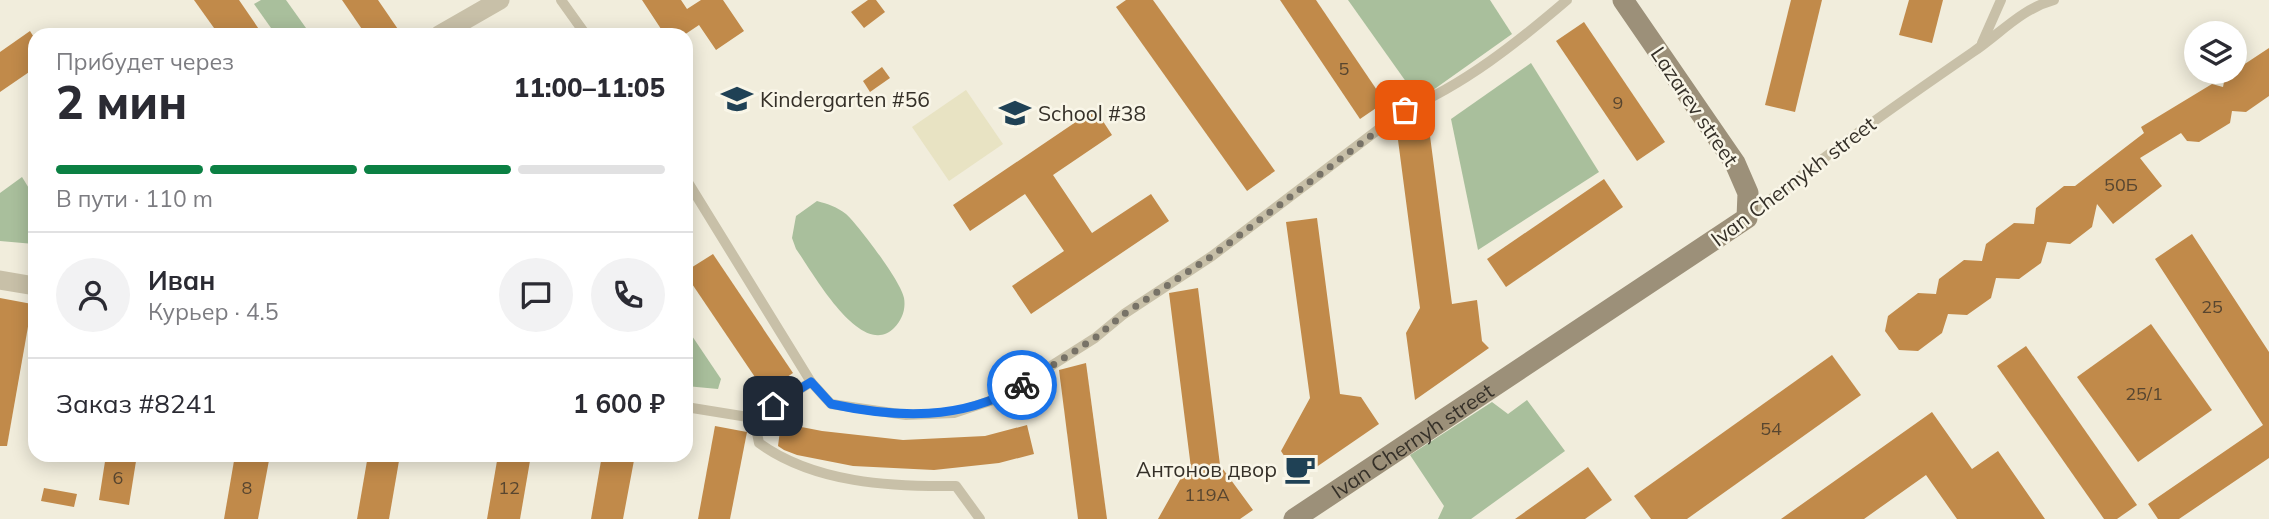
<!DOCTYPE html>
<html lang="ru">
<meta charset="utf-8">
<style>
body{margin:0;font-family:Mulish,sans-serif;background:#f2f2f3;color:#2b2b33;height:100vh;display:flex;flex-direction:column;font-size:26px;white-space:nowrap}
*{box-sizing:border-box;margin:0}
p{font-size:23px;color:#7c7c81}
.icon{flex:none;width:38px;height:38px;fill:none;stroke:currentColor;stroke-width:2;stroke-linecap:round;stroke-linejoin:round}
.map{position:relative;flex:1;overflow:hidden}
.details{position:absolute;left:28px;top:28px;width:665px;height:434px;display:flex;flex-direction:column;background:#fff;border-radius:21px;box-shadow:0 4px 18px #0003}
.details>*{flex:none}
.tools{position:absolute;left:2184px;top:21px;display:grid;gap:14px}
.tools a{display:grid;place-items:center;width:63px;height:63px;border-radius:50%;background:#fff;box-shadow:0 4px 18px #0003;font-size:35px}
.pin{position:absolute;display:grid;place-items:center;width:60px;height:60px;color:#fff;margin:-30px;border-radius:14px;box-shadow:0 4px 10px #0006}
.courier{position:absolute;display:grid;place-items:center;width:70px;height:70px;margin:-35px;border:5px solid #1a73e8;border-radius:50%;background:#fff;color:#222;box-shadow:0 2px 9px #0007}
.overview em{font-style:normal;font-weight:800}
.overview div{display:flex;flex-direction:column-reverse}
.overview{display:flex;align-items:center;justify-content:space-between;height:119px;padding:0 28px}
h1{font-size:46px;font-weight:800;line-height:52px}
.bar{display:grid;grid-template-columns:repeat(4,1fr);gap:10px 7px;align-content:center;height:84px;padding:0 28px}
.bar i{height:9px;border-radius:5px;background:#e1e1e2}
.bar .on{background:#0b8043}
.bar p{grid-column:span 4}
.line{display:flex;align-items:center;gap:18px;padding:0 28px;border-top:2px solid #e1e1e2}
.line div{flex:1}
.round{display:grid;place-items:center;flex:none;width:74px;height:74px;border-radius:37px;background:#f2f2f3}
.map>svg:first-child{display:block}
.green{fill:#a9bf9c}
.plaza{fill:#e8e3c3}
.building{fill:#c18a4a}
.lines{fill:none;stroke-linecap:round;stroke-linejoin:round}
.lane{stroke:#c8c0a8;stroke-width:10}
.street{stroke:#c8c0a8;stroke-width:19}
.secondary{stroke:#9c9079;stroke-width:21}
.done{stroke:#777267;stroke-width:7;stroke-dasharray:0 12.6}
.route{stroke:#1a73e8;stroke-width:9}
.labels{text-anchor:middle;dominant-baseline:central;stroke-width:5;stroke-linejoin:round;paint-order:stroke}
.number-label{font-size:18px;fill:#584630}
.poi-label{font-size:21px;fill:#353028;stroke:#f9f6e8;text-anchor:start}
.street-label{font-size:21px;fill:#353028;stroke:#f9f6e8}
</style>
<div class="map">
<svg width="2269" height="519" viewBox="0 0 2269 519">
<rect width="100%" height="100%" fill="#f1eddc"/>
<g class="green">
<path d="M261,0H286L311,35H276L254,4Z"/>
<path d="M1348,0H1490L1512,34L1419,100Z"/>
<path d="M1531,63L1599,172L1478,250L1451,119Z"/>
<path d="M22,177L35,198L34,244L0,241V193Z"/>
<path d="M817,201C828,204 837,207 846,214C859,226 902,283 904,298C906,309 902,320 894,328C861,361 812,271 796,249L792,238L796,216Z"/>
<path d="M686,327L721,379L718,389L686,386Z"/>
<path d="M1527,400L1565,451L1471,519H1438L1444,506L1410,455L1492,402L1508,414Z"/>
</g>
<path class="plaza" d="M966,90L1003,144L949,181L912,127Z"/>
<g class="building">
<path d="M194,0H239L263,35H219Z"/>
<path d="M342,0H378L402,35H366Z"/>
<path d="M642,0H681L687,9L701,0H723L744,31L716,50L699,25L684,35H665Z"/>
<path d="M868,0H876L885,12L864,28L851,12Z"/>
<path d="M1126,0H1153L1275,171L1247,191L1116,7Z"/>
<path d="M1280,0H1316L1385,102L1360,119Z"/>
<path d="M1791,0H1822L1795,112L1765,105Z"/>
<path d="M1909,0H1943L1932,43L1899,35Z"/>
<path d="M1584,22L1665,142L1637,161L1556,41Z"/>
<path d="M30,31L35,39V68L0,92V52Z"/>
<path d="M2269,48V96L2246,112L2232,111L2230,123L2199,142L2187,141L2181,133L2140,158L2162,186L2113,224L2097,204L2092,227L2070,244L2047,242L2041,263L2019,279L1996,278L1991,298L1967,315L1948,314L1942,333L1918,351L1899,350L1885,331L1888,316L1918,293L1936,294L1939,279L1964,260L1982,261L1986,244L2014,223L2034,224L2036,208L2064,186H2075L2144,133L2141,127L2212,84L2223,87L2225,77Z"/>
<path d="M882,67L890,78L870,92L863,81Z"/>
<path d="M1095,109L1112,135L1053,175L1092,233L1151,194L1169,221L1031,314L1012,286L1064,251L1025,194L970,231L953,205Z"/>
<path d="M1430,136L1452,304L1477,300L1482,341L1489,348L1415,400L1406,333L1420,308L1398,140Z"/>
<path d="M1604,179L1623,207L1506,287L1487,259Z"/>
<path d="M1317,218L1340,394L1361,397L1379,424L1299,479L1281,451L1310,398L1286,222Z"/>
<path d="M2192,234L2269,352V458L2179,519H2158L2148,504L2263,425L2155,259Z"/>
<path d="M713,254L793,373L765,392L686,275V271Z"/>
<path d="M1198,288L1220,465L1253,510L1240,519H1158L1181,478L1191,468L1169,293Z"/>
<path d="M0,298L32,304L7,446H0Z"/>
<path d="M2151,324L2212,410L2138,462L2077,377Z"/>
<path d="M2026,346L2137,505L2117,519H2104L1997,366Z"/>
<path d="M1832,355L1861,395L1687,519H1651L1634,496Z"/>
<path d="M1086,363L1107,519H1078L1059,370Z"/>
<path d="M1932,412L1972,469L1998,451L2045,519H1957L1926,475L1864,519H1781Z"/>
<path d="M781,423L822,431L903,440L985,436L1027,425L1034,454L999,463L934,470L853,466L797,455L784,450L778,446Z"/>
<path d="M715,426L747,432L730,519H698Z"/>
<path d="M106,455H137L129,505L99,500Z"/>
<path d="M235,455H270L258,519H224Z"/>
<path d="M368,455H400L389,519H357Z"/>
<path d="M498,455H531L520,519H487Z"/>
<path d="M602,455H635L623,519H591Z"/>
<path d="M1588,467L1612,500L1585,519H1515Z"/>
<path d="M44,488L77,494L74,507L41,501Z"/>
</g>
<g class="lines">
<g class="lane">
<path d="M561,0L586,35"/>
<path d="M1982,43L2001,0"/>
<path d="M686,179L811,382L831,404L906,415L954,413L1002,397L1095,338L1124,314L1212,256L1404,110C1464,85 1518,42 1567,0"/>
<path d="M1748,218C1820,158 1896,105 1973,52C2001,33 2021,9 2054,0"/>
<path d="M686,407L754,418L811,382"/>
<path d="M754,418L759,443C814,483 891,487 956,486L980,519"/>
</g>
<g class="street">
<path d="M439,35L500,0"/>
<path d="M0,280L35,286"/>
</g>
<path class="secondary" id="s1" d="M1294,519L1747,218L1748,193L1735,163L1623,0"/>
</g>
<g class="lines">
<path class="done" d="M1022,385L1095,338L1124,314L1212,256L1405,110"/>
<path class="route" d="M773,406L811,382L831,404C897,418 962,421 1022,385"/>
</g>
<defs>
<symbol id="school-bare" viewBox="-9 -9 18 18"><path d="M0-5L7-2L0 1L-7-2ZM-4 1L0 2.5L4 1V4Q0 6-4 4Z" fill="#1f4155" stroke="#f9f6e8" stroke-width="2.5" paint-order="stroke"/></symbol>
<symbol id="cafe-bare" viewBox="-9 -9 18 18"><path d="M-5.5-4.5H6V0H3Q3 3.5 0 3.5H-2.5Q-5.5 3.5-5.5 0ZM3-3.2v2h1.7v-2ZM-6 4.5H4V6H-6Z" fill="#1f4155" stroke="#f9f6e8" stroke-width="2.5" paint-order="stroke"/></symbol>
</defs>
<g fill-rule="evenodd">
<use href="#school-bare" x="715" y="77" width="44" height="44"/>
<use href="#school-bare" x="993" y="91" width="44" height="44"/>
<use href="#cafe-bare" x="1278" y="447" width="44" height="44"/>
</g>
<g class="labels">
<g class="number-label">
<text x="1344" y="68">5</text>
<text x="1618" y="102">9</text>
<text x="2121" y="184">50Б</text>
<text x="2212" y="306">25</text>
<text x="2144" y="393">25/1</text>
<text x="1771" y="428">54</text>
<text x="118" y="477">6</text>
<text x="247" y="487">8</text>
<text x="509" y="487">12</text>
<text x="1207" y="494">119А</text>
</g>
<g class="poi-label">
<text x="760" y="99">Kindergarten #56</text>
<text x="1038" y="113">School #38</text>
<text x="1277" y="469" text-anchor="end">Антонов двор</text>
</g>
<g class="street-label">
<text transform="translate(1695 106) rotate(56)">Lazarev street</text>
<text transform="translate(1793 181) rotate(-37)">Ivan Chernykh street</text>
<text stroke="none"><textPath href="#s1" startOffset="142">Ivan Chernyh street</textPath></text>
</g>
</g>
</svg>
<div class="tools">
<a><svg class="icon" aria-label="layers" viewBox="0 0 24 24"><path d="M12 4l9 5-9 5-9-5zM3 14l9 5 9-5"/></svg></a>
</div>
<div class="pin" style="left:1405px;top:110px;background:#ea580c"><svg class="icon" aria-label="bag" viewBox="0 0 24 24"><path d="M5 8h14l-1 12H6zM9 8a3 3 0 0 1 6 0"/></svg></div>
<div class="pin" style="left:773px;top:406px;background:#1f2937"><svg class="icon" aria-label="home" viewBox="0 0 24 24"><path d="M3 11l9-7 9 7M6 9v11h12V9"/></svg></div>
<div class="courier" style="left:1022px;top:385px"><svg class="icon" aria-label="bike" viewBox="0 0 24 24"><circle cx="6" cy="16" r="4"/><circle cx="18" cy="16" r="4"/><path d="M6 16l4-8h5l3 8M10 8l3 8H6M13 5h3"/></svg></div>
<section class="details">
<div class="overview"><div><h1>2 мин</h1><p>Прибудет через</p></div><em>11:00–11:05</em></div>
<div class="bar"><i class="on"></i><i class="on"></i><i class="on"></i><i></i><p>В пути · 110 m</p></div>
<div class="line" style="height:126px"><a class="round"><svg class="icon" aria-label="person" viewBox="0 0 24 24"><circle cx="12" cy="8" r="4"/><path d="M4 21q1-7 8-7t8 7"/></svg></a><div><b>Иван</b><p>Курьер · 4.5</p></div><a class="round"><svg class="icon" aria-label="chat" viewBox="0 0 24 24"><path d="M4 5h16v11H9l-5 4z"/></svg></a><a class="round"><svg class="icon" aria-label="phone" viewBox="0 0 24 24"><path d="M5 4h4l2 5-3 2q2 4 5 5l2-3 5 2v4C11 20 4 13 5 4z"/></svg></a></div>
<div class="line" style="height:91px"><div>Заказ #8241</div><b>1 600 ₽</b></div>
</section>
</div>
